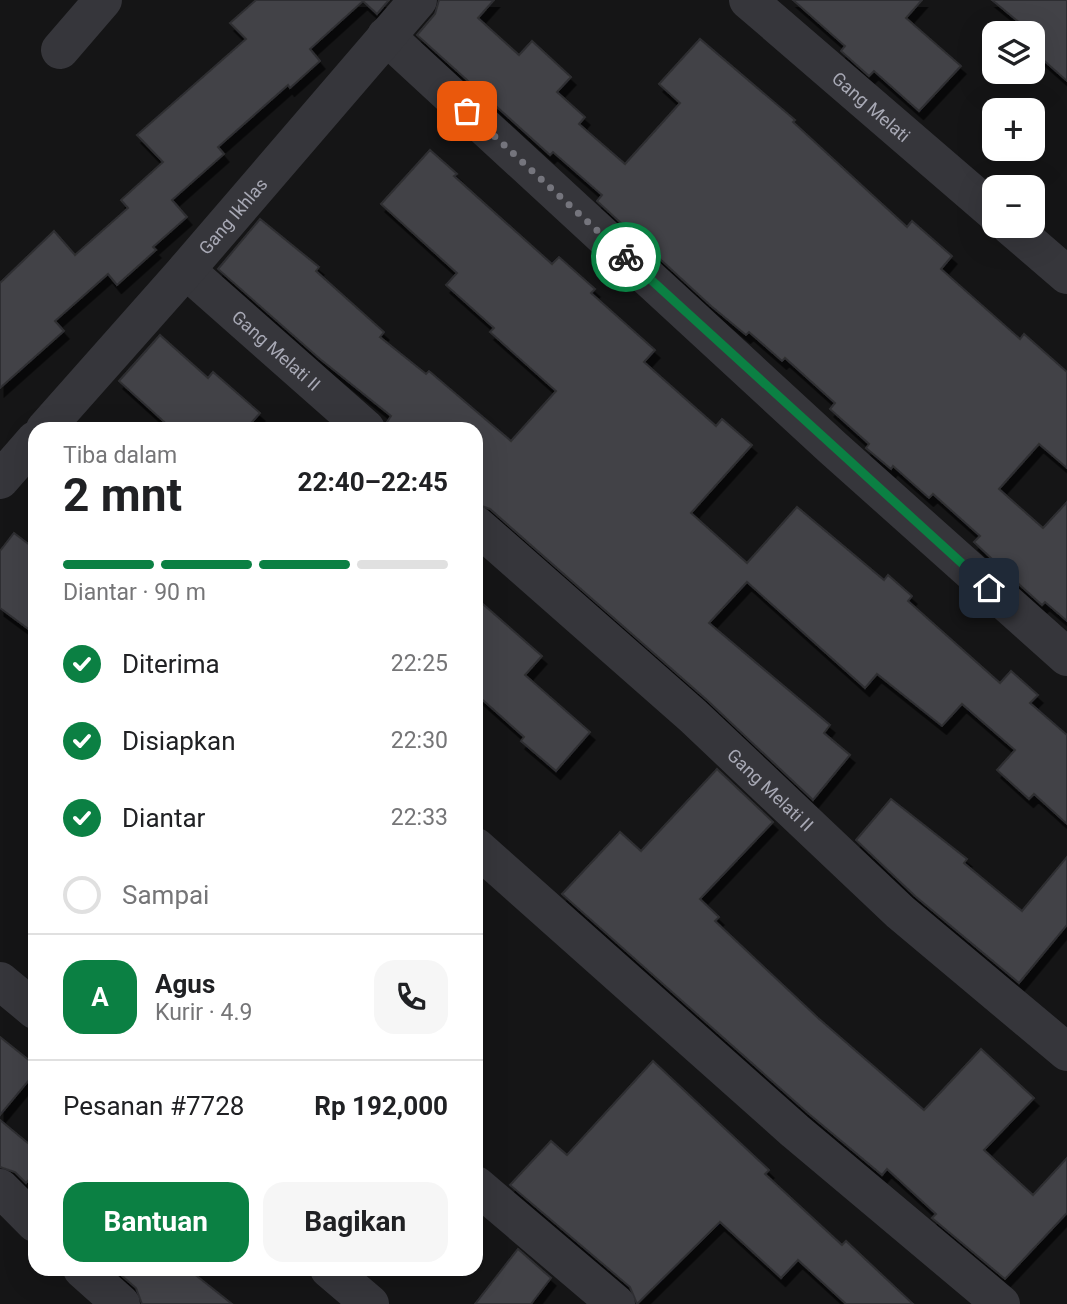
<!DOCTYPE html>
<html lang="id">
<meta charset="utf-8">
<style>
body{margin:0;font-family:Roboto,sans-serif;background:#f6f6f6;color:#202124;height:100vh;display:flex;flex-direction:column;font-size:26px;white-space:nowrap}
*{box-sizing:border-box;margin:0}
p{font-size:23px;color:#757577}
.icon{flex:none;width:38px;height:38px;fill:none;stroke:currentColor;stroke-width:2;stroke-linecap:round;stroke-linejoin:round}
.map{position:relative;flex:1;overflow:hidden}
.side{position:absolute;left:28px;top:422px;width:455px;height:854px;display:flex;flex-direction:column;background:#fff;border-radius:21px;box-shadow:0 7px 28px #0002}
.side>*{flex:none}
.buttons{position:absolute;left:982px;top:21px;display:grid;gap:14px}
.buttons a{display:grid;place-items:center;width:63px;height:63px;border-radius:14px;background:#fff;box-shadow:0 7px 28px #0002;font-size:35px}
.pin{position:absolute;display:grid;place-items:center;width:60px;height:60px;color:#fff;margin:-30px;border-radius:14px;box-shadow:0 4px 10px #0006}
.courier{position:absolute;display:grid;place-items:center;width:70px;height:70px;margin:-35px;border:5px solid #0b8043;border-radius:50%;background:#fff;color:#222;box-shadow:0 2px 9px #0007}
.head em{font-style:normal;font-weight:700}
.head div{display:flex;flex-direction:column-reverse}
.head{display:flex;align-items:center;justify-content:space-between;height:119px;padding:0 35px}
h1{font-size:46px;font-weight:700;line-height:52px}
.bar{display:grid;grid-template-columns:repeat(4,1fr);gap:10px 7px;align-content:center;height:84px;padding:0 35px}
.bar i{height:9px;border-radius:5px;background:#e0e0e0}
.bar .active{background:#0b8043}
.bar p{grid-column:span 4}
.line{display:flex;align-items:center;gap:18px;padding:0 35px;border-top:2px solid #e0e0e0}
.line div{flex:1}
.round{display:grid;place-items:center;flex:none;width:74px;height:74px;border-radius:21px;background:#f6f6f6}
ol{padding:0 35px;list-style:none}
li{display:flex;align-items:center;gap:21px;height:77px}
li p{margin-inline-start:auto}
li .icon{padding:7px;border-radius:50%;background:#0b8043;color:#fff;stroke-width:4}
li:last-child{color:#757577}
li i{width:38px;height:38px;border:4px solid #e0e0e0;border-radius:50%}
.button{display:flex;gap:14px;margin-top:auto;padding:14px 35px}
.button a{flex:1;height:80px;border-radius:21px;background:#0b8043;color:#fff;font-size:28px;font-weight:700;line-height:80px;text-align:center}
.button a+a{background:#f6f6f6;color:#202124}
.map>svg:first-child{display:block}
.building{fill:#424246;stroke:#2f2f32;stroke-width:2;filter:url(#shadow)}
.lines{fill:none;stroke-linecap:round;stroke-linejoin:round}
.minor{stroke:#36363b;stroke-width:38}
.done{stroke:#75757d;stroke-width:7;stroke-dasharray:0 12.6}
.route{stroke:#0b8043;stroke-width:9}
.labels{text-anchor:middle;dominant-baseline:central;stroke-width:6;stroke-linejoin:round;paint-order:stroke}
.street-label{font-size:18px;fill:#a8a9b5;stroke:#101011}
</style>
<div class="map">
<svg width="1067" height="1304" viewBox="0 0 1067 1304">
<defs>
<filter id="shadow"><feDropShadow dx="4.5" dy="8" stdDeviation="0" flood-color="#0009"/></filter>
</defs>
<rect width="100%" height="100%" fill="#151516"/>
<g class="building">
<path d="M256,0H389L377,14L363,1L310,49L320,61L290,88L288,85L218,147L224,154L172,200L187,217L153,247L156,250L117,285L108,274L55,321L64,331L0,388V283L54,231L75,255L128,208L121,200L163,162L137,135L246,39L230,23Z"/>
<path d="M439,0H494L478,18L519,55L532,41L571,77L557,92L585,117L579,124L625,164L680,103L659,84L700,39L795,120L793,122L907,227L912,221L952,256L941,269L1020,339L1024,334L1067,372V468L1039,444L999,489L1043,528L1067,502V621L1045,602L1042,605L1012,578L974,542L980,536L933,494L929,498L893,466L891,469L866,448L869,444L830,409L835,403L785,358L782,361L749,332L746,335L711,306L597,201L602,195L553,152L550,155L417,35L435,14Z"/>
<path d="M793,0H922L906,18L961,66L919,111L874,71L869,76L841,51L845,46Z"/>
<path d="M992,0H1067V81L1032,50V33Z"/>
<path d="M430,150L457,174L454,176L552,264L559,257L595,289L591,293L655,350L644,362L716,426L722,419L752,445L691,513L747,563L797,507L884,580L888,575L912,596L908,601L1000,683L1011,671L1038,695L1030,703L1067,735V824L1034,794L1029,799L997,770L1015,750L962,704L942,726L877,674L865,688L747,582L709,623L830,725L824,733L850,755L813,800L707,700L490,509L476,504V429H387V422L391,416L320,359L218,269L260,219L319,267L316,271L384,332L380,337L426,374L429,371L511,441L556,391L490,332L494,328L446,285L457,273L381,204Z"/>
<path d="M160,335L208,378L213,372L260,413L246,429H172L119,381Z"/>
<path d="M14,533L35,549V634L0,608V551Z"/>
<path d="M476,598L542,656L525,675L590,732L556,771L521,741L524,737L476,694Z"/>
<path d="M717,769L773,822L700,899L719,917L715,921L818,1018L924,1110L981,1049L1034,1098L984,1150L1033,1195L1067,1158V1213L1005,1279L932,1218L936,1214L887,1169L882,1175L809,1114L562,894L620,832L641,851Z"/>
<path d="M891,799L967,859L964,863L1022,911L1067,857V925L1019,983L915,896L856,840Z"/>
<path d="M0,1037L35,1065V1073L0,1115Z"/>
<path d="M653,1061L769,1170L765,1174L842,1245L846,1241L913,1304H846L798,1260L781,1278L720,1222L637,1304L630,1287L510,1185L551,1141L567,1155Z"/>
<path d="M0,1120L35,1149V1173L26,1183L15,1172L0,1167Z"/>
<path d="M518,1249L551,1278L531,1304H475Z"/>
<path d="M114,1269H188L232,1304H142L136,1288Z"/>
</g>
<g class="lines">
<g class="minor">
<path id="s1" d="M748,0L994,212"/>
<path d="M386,36L833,448L1067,657"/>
<path d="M60,50L103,0"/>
<path d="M1010,226L1067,275"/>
<path id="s2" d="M186,270L366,429"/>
<path id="s3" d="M45,429L186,270L418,0"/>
<path d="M0,480L35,440"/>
<path id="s4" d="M476,525L693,716L900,912L1067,1052"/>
<path d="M476,847L795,1131L1001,1304"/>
<path d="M0,981L35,1010"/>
<path d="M476,1185L616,1304"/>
<path d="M0,1188L35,1223"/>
<path d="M82,1269L121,1304"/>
<path d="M329,1269L370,1304"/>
</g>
</g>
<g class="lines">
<path class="done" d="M467,111L626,257"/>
<path class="route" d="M626,257L989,588"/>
</g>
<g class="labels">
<g class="street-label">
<text stroke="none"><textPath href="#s1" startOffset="163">Gang Melati</textPath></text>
<text stroke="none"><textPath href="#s3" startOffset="284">Gang Ikhlas</textPath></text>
<text stroke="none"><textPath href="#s2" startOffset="121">Gang Melati II</textPath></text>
<text stroke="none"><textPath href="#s4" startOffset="396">Gang Melati II</textPath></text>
</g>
</g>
</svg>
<div class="buttons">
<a><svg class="icon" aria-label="layers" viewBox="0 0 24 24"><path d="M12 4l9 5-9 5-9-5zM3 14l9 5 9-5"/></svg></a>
<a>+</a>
<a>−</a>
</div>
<div class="pin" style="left:467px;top:111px;background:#ea580c"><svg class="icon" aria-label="bag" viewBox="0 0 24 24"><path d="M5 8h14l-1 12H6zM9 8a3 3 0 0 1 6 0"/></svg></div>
<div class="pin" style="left:989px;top:588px;background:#1f2937"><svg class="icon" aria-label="home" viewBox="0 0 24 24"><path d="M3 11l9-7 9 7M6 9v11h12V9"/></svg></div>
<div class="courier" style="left:626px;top:257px"><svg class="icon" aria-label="bike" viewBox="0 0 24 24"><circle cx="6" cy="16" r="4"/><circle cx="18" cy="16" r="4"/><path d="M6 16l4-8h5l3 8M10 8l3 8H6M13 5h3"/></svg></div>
<section class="side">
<div class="head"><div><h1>2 mnt</h1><p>Tiba dalam</p></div><em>22:40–22:45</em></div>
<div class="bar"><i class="active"></i><i class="active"></i><i class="active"></i><i></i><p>Diantar · 90 m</p></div>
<ol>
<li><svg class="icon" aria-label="check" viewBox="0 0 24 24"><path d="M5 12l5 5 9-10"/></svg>Diterima<p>22:25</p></li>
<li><svg class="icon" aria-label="check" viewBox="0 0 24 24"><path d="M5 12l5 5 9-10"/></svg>Disiapkan<p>22:30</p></li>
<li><svg class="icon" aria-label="check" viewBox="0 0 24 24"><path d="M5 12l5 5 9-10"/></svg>Diantar<p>22:33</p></li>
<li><i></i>Sampai</li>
</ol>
<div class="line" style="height:126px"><b class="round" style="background:#0b8043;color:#fff">A</b><div><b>Agus</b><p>Kurir · 4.9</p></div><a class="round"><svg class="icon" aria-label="phone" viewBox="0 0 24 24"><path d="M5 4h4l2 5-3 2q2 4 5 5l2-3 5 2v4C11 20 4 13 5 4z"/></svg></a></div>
<div class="line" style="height:91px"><div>Pesanan #7728</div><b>Rp 192,000</b></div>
<div class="button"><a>Bantuan</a><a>Bagikan</a></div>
</section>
</div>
